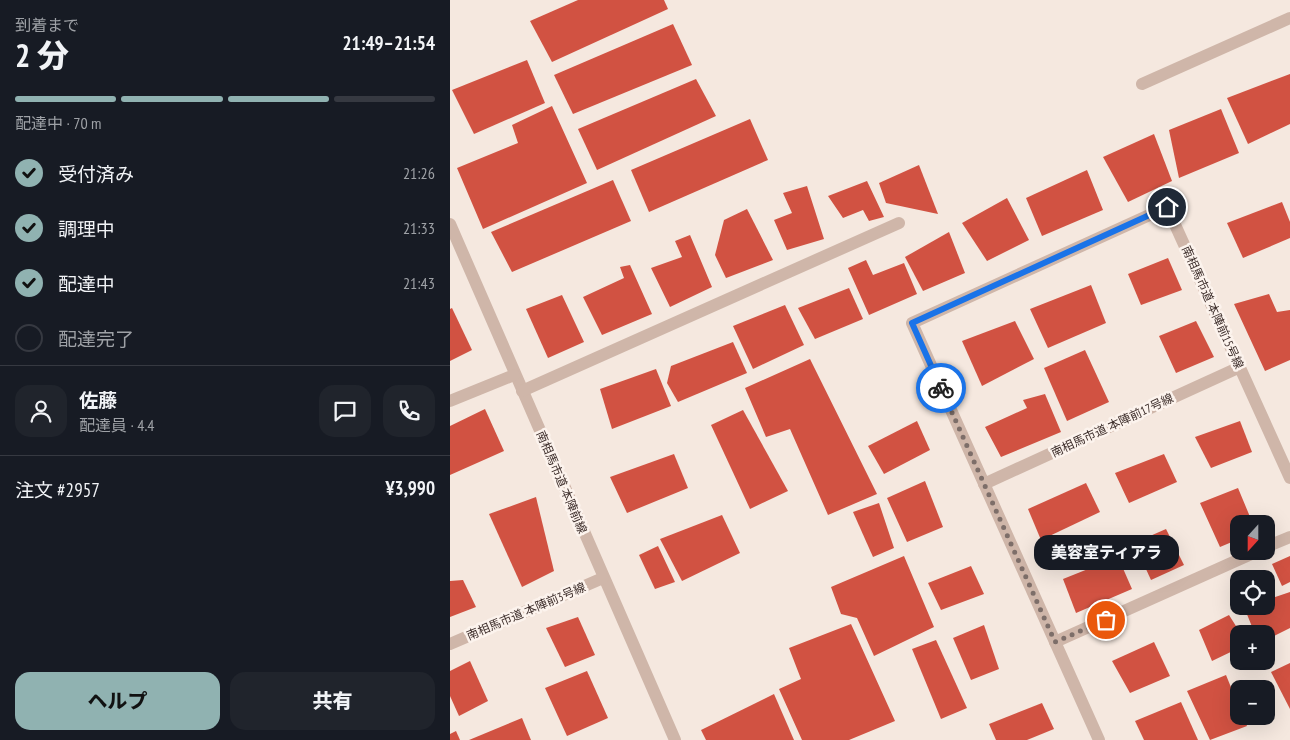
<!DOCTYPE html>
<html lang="ja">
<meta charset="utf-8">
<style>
body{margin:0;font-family:"PT Sans Narrow","Noto Sans JP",sans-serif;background:#20242c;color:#f1f3f6;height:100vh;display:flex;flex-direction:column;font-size:19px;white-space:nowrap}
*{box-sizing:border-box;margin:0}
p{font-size:16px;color:#9ea1a6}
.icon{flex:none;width:28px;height:28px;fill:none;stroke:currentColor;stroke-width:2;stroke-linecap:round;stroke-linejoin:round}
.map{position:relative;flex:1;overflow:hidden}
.drawer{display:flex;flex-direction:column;background:#171b24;width:450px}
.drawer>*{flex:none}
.needle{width:32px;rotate:201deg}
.controls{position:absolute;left:780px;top:515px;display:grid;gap:10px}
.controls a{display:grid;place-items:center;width:45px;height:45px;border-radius:10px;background:#171b24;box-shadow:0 5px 20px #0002;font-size:25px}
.pin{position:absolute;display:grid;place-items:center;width:42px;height:42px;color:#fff;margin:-21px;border:2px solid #fff;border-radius:50%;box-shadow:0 1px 5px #0007}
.courier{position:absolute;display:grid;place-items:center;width:50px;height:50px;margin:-25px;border:4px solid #1a73e8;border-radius:50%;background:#fff;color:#222;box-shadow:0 1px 6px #0007}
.bubble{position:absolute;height:35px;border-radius:15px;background:#171b24;box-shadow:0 5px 20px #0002;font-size:16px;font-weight:800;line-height:35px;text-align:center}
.headline em{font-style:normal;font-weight:800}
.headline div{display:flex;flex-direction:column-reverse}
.headline{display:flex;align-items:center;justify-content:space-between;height:85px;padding:0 15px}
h1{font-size:32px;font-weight:800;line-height:38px}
.bar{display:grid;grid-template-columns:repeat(4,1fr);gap:8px 5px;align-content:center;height:60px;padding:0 15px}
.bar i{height:6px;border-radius:4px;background:#363941}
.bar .current{background:#90b2b1}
.bar p{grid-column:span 4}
.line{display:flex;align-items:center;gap:12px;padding:0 15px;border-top:1px solid #363941}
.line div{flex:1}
.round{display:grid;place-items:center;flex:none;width:52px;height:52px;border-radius:15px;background:#20242c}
ol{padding:0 15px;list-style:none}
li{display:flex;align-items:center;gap:15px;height:55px}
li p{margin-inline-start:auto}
li .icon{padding:5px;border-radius:50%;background:#90b2b1;color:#111;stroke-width:4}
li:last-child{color:#9ea1a6}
li i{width:28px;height:28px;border:2px solid #363941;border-radius:50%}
.cta{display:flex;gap:10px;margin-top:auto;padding:10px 15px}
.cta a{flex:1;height:58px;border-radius:15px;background:#90b2b1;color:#111;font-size:20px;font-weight:800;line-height:58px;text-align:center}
.cta a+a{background:#20242c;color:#f1f3f6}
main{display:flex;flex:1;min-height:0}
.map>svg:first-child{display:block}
.building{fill:#d15242}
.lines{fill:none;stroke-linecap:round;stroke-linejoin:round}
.minor{stroke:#cfb6a9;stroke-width:12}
.done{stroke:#7d6e69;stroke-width:5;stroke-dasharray:0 9}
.route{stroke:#1a73e8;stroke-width:6}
.labels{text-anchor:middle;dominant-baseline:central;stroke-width:5;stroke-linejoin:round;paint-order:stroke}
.street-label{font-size:12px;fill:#3c2d2a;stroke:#fcf3ed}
</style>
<main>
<section class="drawer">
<div class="headline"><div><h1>2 分</h1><p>到着まで</p></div><em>21:49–21:54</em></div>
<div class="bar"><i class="current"></i><i class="current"></i><i class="current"></i><i></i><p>配達中 · 70 m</p></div>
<ol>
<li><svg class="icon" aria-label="check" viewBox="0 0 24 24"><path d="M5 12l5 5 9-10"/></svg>受付済み<p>21:26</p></li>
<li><svg class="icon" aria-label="check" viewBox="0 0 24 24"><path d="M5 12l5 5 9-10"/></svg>調理中<p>21:33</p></li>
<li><svg class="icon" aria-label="check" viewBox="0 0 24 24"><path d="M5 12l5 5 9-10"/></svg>配達中<p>21:43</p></li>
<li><i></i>配達完了</li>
</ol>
<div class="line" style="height:90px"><a class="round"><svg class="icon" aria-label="person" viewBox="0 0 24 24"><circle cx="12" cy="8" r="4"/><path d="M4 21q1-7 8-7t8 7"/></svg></a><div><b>佐藤</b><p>配達員 · 4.4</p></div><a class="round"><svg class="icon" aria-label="chat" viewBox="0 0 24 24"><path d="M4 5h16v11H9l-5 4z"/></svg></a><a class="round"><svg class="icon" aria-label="phone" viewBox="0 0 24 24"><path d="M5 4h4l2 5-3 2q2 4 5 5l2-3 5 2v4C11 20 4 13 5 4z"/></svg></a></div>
<div class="line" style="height:65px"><div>注文 #2957</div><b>¥3,990</b></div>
<div class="cta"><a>ヘルプ</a><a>共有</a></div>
</section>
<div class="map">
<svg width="840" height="740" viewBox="0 0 840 740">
<rect width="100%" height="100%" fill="#f5e8df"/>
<g class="building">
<path d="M128,0H214L218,9L102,62L80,21Z"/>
<path d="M223,24L242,65L123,114L104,75Z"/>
<path d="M77,60L95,103L24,134L2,90Z"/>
<path d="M840,74V124L798,144L777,98Z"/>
<path d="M246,79L266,116L147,170L128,129Z"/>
<path d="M102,106L137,183L33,229L7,168L68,143L62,125Z"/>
<path d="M771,109L789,153L729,178L719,130Z"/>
<path d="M300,119L318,160L199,212L181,170Z"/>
<path d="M704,134L722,181L678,202L653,157Z"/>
<path d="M469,165L488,214L436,203L429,183Z"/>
<path d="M637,170L653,210L592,236L576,198Z"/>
<path d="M163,180L181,221L62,272L41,232Z"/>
<path d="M417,181L434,217L419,221L413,210L393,218L378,196Z"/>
<path d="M357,186L374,239L337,250L324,220L342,213L333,193Z"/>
<path d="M557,198L579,240L537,261L512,223Z"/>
<path d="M832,202L840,222V238L793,258L777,223Z"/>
<path d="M297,209L323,260L276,278L265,255L274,220Z"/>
<path d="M499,232L515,273L473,291L455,257Z"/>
<path d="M240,235L262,287L220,307L201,268L232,257L225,241Z"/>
<path d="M718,258L732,290L691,305L678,274Z"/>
<path d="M416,260L423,275L454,263L467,294L419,315L398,268Z"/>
<path d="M180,265L202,314L152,335L133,297L174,278L170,267Z"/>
<path d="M641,285L656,323L598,348L580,309Z"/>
<path d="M399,288L413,319L365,339L348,308Z"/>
<path d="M819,294L827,312L840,310V360L815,371L784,304Z"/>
<path d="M112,295L134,342L98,358L76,309Z"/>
<path d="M335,305L354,345L303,369L283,326Z"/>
<path d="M2,308L22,350L0,361V309Z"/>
<path d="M565,321L584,359L532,386L512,341Z"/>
<path d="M746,321L764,357L726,373L709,336Z"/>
<path d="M283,342L297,373L228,402L217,383L221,366Z"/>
<path d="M635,350L659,402L617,421L594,368Z"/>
<path d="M360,359L427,494L378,515L340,429L316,437L295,388Z"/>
<path d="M206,369L221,406L162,429L150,389Z"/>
<path d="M595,394L611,432L551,457L535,427L577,408L573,400Z"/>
<path d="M35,409L54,451L0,475V426Z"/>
<path d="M293,410L338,491L300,509L261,425Z"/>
<path d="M467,421L480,450L434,474L418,446Z"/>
<path d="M790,421L802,452L761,468L745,437Z"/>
<path d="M224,454L238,488L177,513L160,477Z"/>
<path d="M714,454L727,482L679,503L665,473Z"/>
<path d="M475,481L493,527L457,542L437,498Z"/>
<path d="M636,483L650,512L591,540L578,509Z"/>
<path d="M788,488L803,524H789V539L770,547L750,503Z"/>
<path d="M86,497L104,571L72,587L39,514Z"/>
<path d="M429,503L444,548L423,557L403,512Z"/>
<path d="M272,515L290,553L232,581L210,539Z"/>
<path d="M716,529L734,565L701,580L684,543Z"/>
<path d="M208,546L225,582L205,589L189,555Z"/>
<path d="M454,556L484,627L424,656L407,618L391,614L381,587Z"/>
<path d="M840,556V582L832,586L822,564Z"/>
<path d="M668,557L682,589L626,613L613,579Z"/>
<path d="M521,566L534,594L491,610L478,583Z"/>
<path d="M13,580L26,607L0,617V581Z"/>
<path d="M840,592V628L816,640V634H805L794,607L816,606V600Z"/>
<path d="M779,615L791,634H789V648L762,661L749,630Z"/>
<path d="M128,617L145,655L115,667L96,628Z"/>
<path d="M401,624L445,721L399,740H352L329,689L351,679L339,648Z"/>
<path d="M534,625L549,669L521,680L503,638Z"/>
<path d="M486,640L517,708L491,719L462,649Z"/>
<path d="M704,642L720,676L680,693L662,661Z"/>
<path d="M20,661L38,701L9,716L0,696V671Z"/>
<path d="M840,663V709L821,672Z"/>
<path d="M137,671L158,718L117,736L95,688Z"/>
<path d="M776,675L789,707V716H793L797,726L760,740L737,691Z"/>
<path d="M324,694L344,740H256L251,730Z"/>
<path d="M731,702L748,740H694L685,721Z"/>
<path d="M592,703L604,729L577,740H546L539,724Z"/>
<path d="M72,718L81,740H19Z"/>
<path d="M6,731L10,740H0V734Z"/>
</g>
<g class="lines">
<g class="minor">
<path d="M692,84L840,18"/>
<path d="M0,224L225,740"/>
<path d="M72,391L449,223"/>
<path d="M0,401L64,375"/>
<path d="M534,484L790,367"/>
<path d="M816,547L840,537"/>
<path d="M605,642L808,551"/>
<path d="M0,644L153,578"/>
<path d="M649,740L462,323L717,207L840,478"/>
</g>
</g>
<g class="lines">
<path class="done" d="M491,388L605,642L656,620"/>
<path class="route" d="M491,388L462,323L717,207"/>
</g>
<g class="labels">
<g class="street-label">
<text transform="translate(763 307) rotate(66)">南相馬市道 本陣前15号線</text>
<text transform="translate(662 425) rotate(-25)">南相馬市道 本陣前17号線</text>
<text transform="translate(112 482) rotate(67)">南相馬市道 本陣前線</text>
<text transform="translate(76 611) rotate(-23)">南相馬市道 本陣前3号線</text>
</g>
</g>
</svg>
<div class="controls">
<a><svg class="needle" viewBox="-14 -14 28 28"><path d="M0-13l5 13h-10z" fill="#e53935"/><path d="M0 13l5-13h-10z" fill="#9ea1a6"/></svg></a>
<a><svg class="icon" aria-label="locate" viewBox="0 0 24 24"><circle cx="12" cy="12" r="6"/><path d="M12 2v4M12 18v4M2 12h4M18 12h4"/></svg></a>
<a>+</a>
<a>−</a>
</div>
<div class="pin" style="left:656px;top:620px;background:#ea580c"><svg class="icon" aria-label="bag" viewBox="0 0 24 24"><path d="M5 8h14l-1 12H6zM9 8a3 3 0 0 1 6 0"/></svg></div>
<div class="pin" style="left:717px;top:207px;background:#1f2937"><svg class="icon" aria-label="home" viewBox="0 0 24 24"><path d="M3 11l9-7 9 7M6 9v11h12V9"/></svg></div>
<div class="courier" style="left:491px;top:388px"><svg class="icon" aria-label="bike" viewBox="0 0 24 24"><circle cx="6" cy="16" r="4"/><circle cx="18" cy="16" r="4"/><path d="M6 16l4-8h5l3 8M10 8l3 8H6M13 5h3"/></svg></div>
<div class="bubble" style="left:584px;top:535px;width:145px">美容室ティアラ</div>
</div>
</main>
